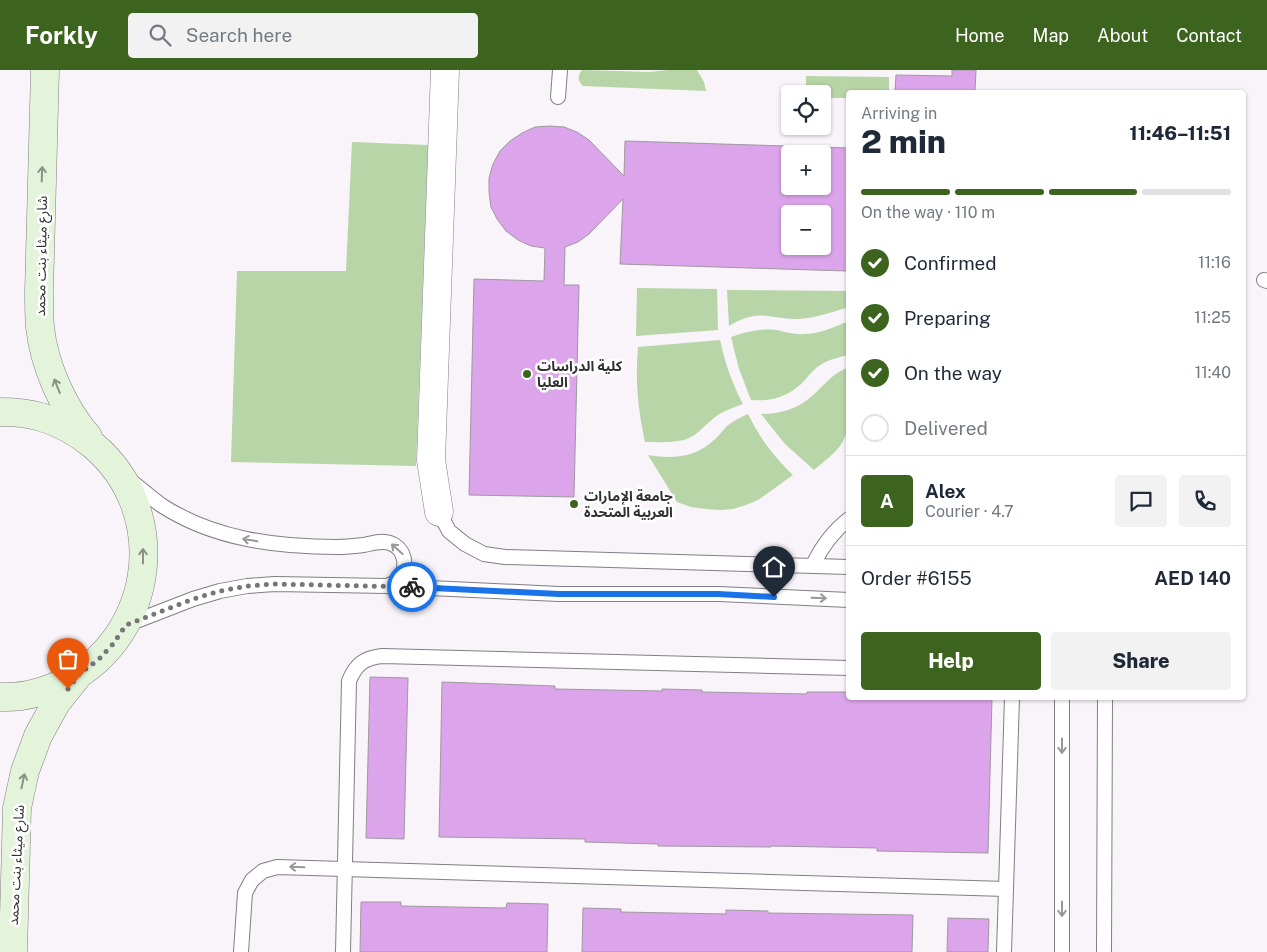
<!DOCTYPE html>
<meta charset="utf-8">
<style>
body{margin:0;font-family:"Public Sans","Noto Sans Arabic",sans-serif;background:#f2f2f3;color:#1f2937;height:100vh;display:flex;flex-direction:column;font-size:19px;white-space:nowrap}
*{box-sizing:border-box;margin:0}
p{font-size:16px;color:#747a83}
.icon{flex:none;width:28px;height:28px;fill:none;stroke:currentColor;stroke-width:2;stroke-linecap:round;stroke-linejoin:round}
.map{position:relative;flex:1;overflow:hidden}
.sheet{position:absolute;left:846px;top:20px;width:400px;height:610px;display:flex;flex-direction:column;background:#fff;border-radius:5px;box-shadow:0 1px 4px #0004}
.sheet>*{flex:none}
.tools{position:absolute;left:781px;top:15px;display:grid;gap:10px}
.tools a{display:grid;place-items:center;width:50px;height:50px;border-radius:5px;background:#fff;box-shadow:0 1px 4px #0004;font-size:25px}
.pin{position:absolute;display:grid;place-items:center;width:42px;height:42px;color:#fff;margin:-51px -21px;border-radius:50% 50% 50% 0;rotate:-45deg;box-shadow:0 0 5px #0007}
.pin .icon{rotate:45deg}
.courier{position:absolute;display:grid;place-items:center;width:50px;height:50px;margin:-25px;border:4px solid #1a73e8;border-radius:50%;background:#fff;color:#222;box-shadow:0 1px 6px #0007}
.summary em{font-style:normal;font-weight:800}
.summary div{display:flex;flex-direction:column-reverse}
.summary{display:flex;align-items:center;justify-content:space-between;height:85px;padding:0 15px}
h1{font-size:32px;font-weight:800;line-height:38px}
.bar{display:grid;grid-template-columns:repeat(4,1fr);gap:8px 5px;align-content:center;height:60px;padding:0 15px}
.bar i{height:6px;border-radius:4px;background:#e0e1e3}
.bar .active{background:#3c641f}
.bar p{grid-column:span 4}
.line{display:flex;align-items:center;gap:12px;padding:0 15px;border-top:1px solid #e0e1e3}
.line div{flex:1}
.round{display:grid;place-items:center;flex:none;width:52px;height:52px;border-radius:5px;background:#f2f2f3}
ol{padding:0 15px;list-style:none}
li{display:flex;align-items:center;gap:15px;height:55px}
li p{margin-inline-start:auto}
li .icon{padding:5px;border-radius:50%;background:#3c641f;color:#fff;stroke-width:4}
li:last-child{color:#747a83}
li i{width:28px;height:28px;border:2px solid #e0e1e3;border-radius:50%}
.primary-button{display:flex;gap:10px;margin-top:auto;padding:10px 15px}
.primary-button a{flex:1;height:58px;border-radius:5px;background:#3c641f;color:#fff;font-size:20px;font-weight:800;line-height:58px;text-align:center}
.primary-button a+a{background:#f2f2f3;color:#1f2937}
header{display:flex;align-items:center;gap:30px;box-sizing:border-box;height:70px;padding:0 25px;background:#3c641f;color:#fff}
header strong{font-size:24px}
nav{display:flex;gap:28px;margin-inline-start:auto;font-size:18px}
.search{width:350px;height:45px;background:#f2f2f3;display:flex;align-items:center;gap:12px;box-sizing:border-box;padding:0 18px;border-radius:5px;color:#747a83;font-size:19px}
.map>svg:first-child{display:block}
.green{fill:#b8d5a7}
.building{fill:#dca4ea;stroke:#9d999e;fill-rule:evenodd}
.lines{fill:none;stroke-linecap:round;stroke-linejoin:round}
.service-casing{stroke:#827e83;stroke-width:16}
.minor-casing{stroke:#827e83;stroke-width:29}
.secondary-casing{stroke:#827e83;stroke-width:29}
.service{stroke:#fff;stroke-width:14}
.minor{stroke:#fff;stroke-width:28}
.secondary{stroke:#e3f4da;stroke-width:28}
.oneway{stroke:#8a9286}
.oneway2{stroke:#989898}
.done{stroke:#777578;stroke-width:5;stroke-dasharray:0 9}
.route{stroke:#1a73e8;stroke-width:6}
.poi-dot{fill:#3c641f;stroke:#fff;stroke-width:2}
.labels{text-anchor:middle;dominant-baseline:central;stroke-width:5;stroke-linejoin:round;paint-order:stroke}
.street-label{font-size:14px;fill:#313032;stroke:#fff}
.poi-label{font-size:14px;font-weight:bold;fill:#313032;stroke:#fff;text-anchor:start}
</style>
<header>
<strong>Forkly</strong>
<div class="search"><svg class="icon" aria-label="search" viewBox="0 0 24 24"><circle cx="10" cy="10" r="6"/><path d="M15 15l6 6"/></svg>Search here</div>
<nav><a>Home</a><a>Map</a><a>About</a><a>Contact</a></nav>
</header>
<div class="map">
<svg width="1267" height="882" viewBox="0 0 1267 882">
<rect width="100%" height="100%" fill="#f8f4f9"/>
<g class="green">
<path d="M582,0L650,2L668,0H697L704,12L706,21L583,16C578,11 577,6 582,0Z"/>
<path d="M806,6L889,7V22H849V28H823L822,24H806Z"/>
<path d="M352,72L428,75L416,396L231,392L237,201H346Z"/>
<path d="M637,218L717,219L718,260L636,266Z"/>
<path d="M727,220L848,221L849,237C832,242 816,248 798,249C787,249 778,247 767,246C753,244 741,249 729,256Z"/>
<path d="M849,251V285C840,287 830,289 822,294C815,298 810,304 805,310C790,326 773,332 751,330L739,299L731,267C746,262 761,258 777,260C786,262 795,265 804,264C820,264 834,257 849,251Z"/>
<path d="M720,270C725,293 732,313 743,334C735,337 726,340 718,345C706,353 698,366 684,370C671,373 657,372 645,372C638,339 635,311 638,277Z"/>
<path d="M849,297C849,319 853,354 842,373C835,384 823,392 814,400L785,374L761,344C781,344 797,339 812,326C826,314 830,305 849,297Z"/>
<path d="M748,344C760,368 773,386 793,405L758,430L746,435L733,439L721,440L706,439L691,437L677,432L648,385C672,389 695,388 714,370C719,366 723,360 727,356C733,351 741,347 748,344Z"/>
</g>
<g class="building">
<path d="M952,0H976L975,22H895L896,5L952,6Z"/>
<path d="M550,56L564,57L577,62L589,70L624,106L625,71L849,78V195H847V201L620,194L623,129L589,164L578,172L565,177L564,215H579L574,427L469,425L474,209L544,211L545,178L531,176L518,170L506,161L497,149L491,137L489,122V108L493,94L500,81L510,71L522,63L535,57ZM790,84H822V116H790ZM790,144H822V176H790Z"/>
<path d="M370,607L408,608L404,769L366,768Z"/>
<path d="M442,612L555,616V619L662,621V619L702,620V622L807,624V622H847V628H992L988,783L877,781V778L771,776V777L658,776V774L585,772V769L439,767Z"/>
<path d="M361,832H401V836L506,838L507,833L548,834L547,882H360Z"/>
<path d="M583,838L621,839V842L726,844V840L768,841V843L913,845L912,882H582Z"/>
<path d="M948,848L989,849L988,882H947Z"/>
</g>
<g class="lines">
<defs>
<g id="service">
<path d="M558,27L560,0"/>
<path d="M1264,210L1267,211"/>
<path d="M128,409C139,417 150,427 161,435C213,469 276,477 337,477C346,477 355,476 364,475C373,473 382,470 390,473C406,479 409,499 397,510C395,513 391,514 387,516"/>
<path d="M439,442L449,461L465,474L484,484L505,487L849,497"/>
<path d="M813,495C822,476 832,462 849,449"/>
<path d="M126,555L193,529L220,521L247,516L275,514L387,516L559,524H718L849,530"/>
<path d="M241,882L245,823L252,810L263,801L277,797L1006,819"/>
<path d="M343,882L349,611C356,594 364,588 382,586L849,598"/>
<path d="M1004,882L1012,628"/>
<path d="M1062,882V628"/>
<path d="M1104,882L1105,628"/>
</g>
<path id="minor" d="M439,442L431,390L445,0"/>
<g id="secondary">
<path d="M45,0L39,222C39,234 39,246 40,257C44,295 63,338 88,367"/>
<path d="M0,342C14,342 28,343 41,347C61,353 79,363 94,376C170,441 156,562 69,610C48,621 24,628 0,627"/>
<path d="M13,882L17,738L25,701L38,666L56,633L76,608"/>
</g>
</defs>
<use href="#service" class="service-casing"/>
<use href="#minor" class="minor-casing"/>
<use href="#secondary" class="secondary-casing"/>
<use href="#service" class="service"/>
<use href="#minor" class="minor"/>
<use href="#secondary" class="secondary"/>
</g>
<defs><path id="oneway-shaft" d="M-6 0H5M1.5-3L5.5 0L1.5 3" fill="none" stroke-width="1.6" stroke-linecap="round" stroke-linejoin="round" transform="scale(1.25)"/></defs>
<g class="oneway">
<use href="#oneway-shaft" transform="translate(42 104) rotate(-88)"/>
<use href="#oneway-shaft" transform="translate(57 316) rotate(-112)"/>
<use href="#oneway-shaft" transform="translate(143 486) rotate(-90)"/>
<use href="#oneway-shaft" transform="translate(23 711) rotate(-78)"/>
</g>
<g class="oneway2">
<use href="#oneway-shaft" transform="translate(250 470) rotate(-170)"/>
<use href="#oneway-shaft" transform="translate(397 479) rotate(-138)"/>
<use href="#oneway-shaft" transform="translate(819 528) rotate(2)"/>
<use href="#oneway-shaft" transform="translate(1062 676) rotate(90)"/>
<use href="#oneway-shaft" transform="translate(297 797) rotate(-178)"/>
<use href="#oneway-shaft" transform="translate(1062 839) rotate(90)"/>
</g>
<g class="lines">
<path class="done" d="M68,619L79,604L98,590L113,574L126,555L193,529L220,521L247,516L275,514L412,517"/>
<path class="route" d="M412,517L559,524H718L774,527"/>
</g>
<g class="poi-dot">
<circle cx="527" cy="304" r="5"/>
<circle cx="574" cy="434" r="5"/>
</g>
<g class="labels">
<g class="street-label">
<text transform="translate(41 186) rotate(-89)">شارع ميثاء بنت محمد</text>
<text transform="translate(16 795) rotate(-87)">شارع ميثاء بنت محمد</text>
</g>
<g class="poi-label">
<text x="537" y="296">كلية الدراسات<tspan x="537" dy="16">العليا</tspan></text>
<text x="584" y="426">جامعة الإمارات<tspan x="584" dy="16">العربية المتحدة</tspan></text>
</g>
</g>
</svg>
<div class="tools">
<a><svg class="icon" aria-label="locate" viewBox="0 0 24 24"><circle cx="12" cy="12" r="6"/><path d="M12 2v4M12 18v4M2 12h4M18 12h4"/></svg></a>
<a>+</a>
<a>−</a>
</div>
<div class="pin" style="left:68px;top:619px;background:#ea580c"><svg class="icon" aria-label="bag" viewBox="0 0 24 24"><path d="M5 8h14l-1 12H6zM9 8a3 3 0 0 1 6 0"/></svg></div>
<div class="pin" style="left:774px;top:527px;background:#1f2937"><svg class="icon" aria-label="home" viewBox="0 0 24 24"><path d="M3 11l9-7 9 7M6 9v11h12V9"/></svg></div>
<div class="courier" style="left:412px;top:517px"><svg class="icon" aria-label="bike" viewBox="0 0 24 24"><circle cx="6" cy="16" r="4"/><circle cx="18" cy="16" r="4"/><path d="M6 16l4-8h5l3 8M10 8l3 8H6M13 5h3"/></svg></div>
<section class="sheet">
<div class="summary"><div><h1>2 min</h1><p>Arriving in</p></div><em>11:46–11:51</em></div>
<div class="bar"><i class="active"></i><i class="active"></i><i class="active"></i><i></i><p>On the way · 110 m</p></div>
<ol>
<li><svg class="icon" aria-label="check" viewBox="0 0 24 24"><path d="M5 12l5 5 9-10"/></svg>Confirmed<p>11:16</p></li>
<li><svg class="icon" aria-label="check" viewBox="0 0 24 24"><path d="M5 12l5 5 9-10"/></svg>Preparing<p>11:25</p></li>
<li><svg class="icon" aria-label="check" viewBox="0 0 24 24"><path d="M5 12l5 5 9-10"/></svg>On the way<p>11:40</p></li>
<li><i></i>Delivered</li>
</ol>
<div class="line" style="height:90px"><b class="round" style="background:#3c641f;color:#fff">A</b><div><b>Alex</b><p>Courier · 4.7</p></div><a class="round"><svg class="icon" aria-label="chat" viewBox="0 0 24 24"><path d="M4 5h16v11H9l-5 4z"/></svg></a><a class="round"><svg class="icon" aria-label="phone" viewBox="0 0 24 24"><path d="M5 4h4l2 5-3 2q2 4 5 5l2-3 5 2v4C11 20 4 13 5 4z"/></svg></a></div>
<div class="line" style="height:65px"><div>Order #6155</div><b>AED 140</b></div>
<div class="primary-button"><a>Help</a><a>Share</a></div>
</section>
</div>
